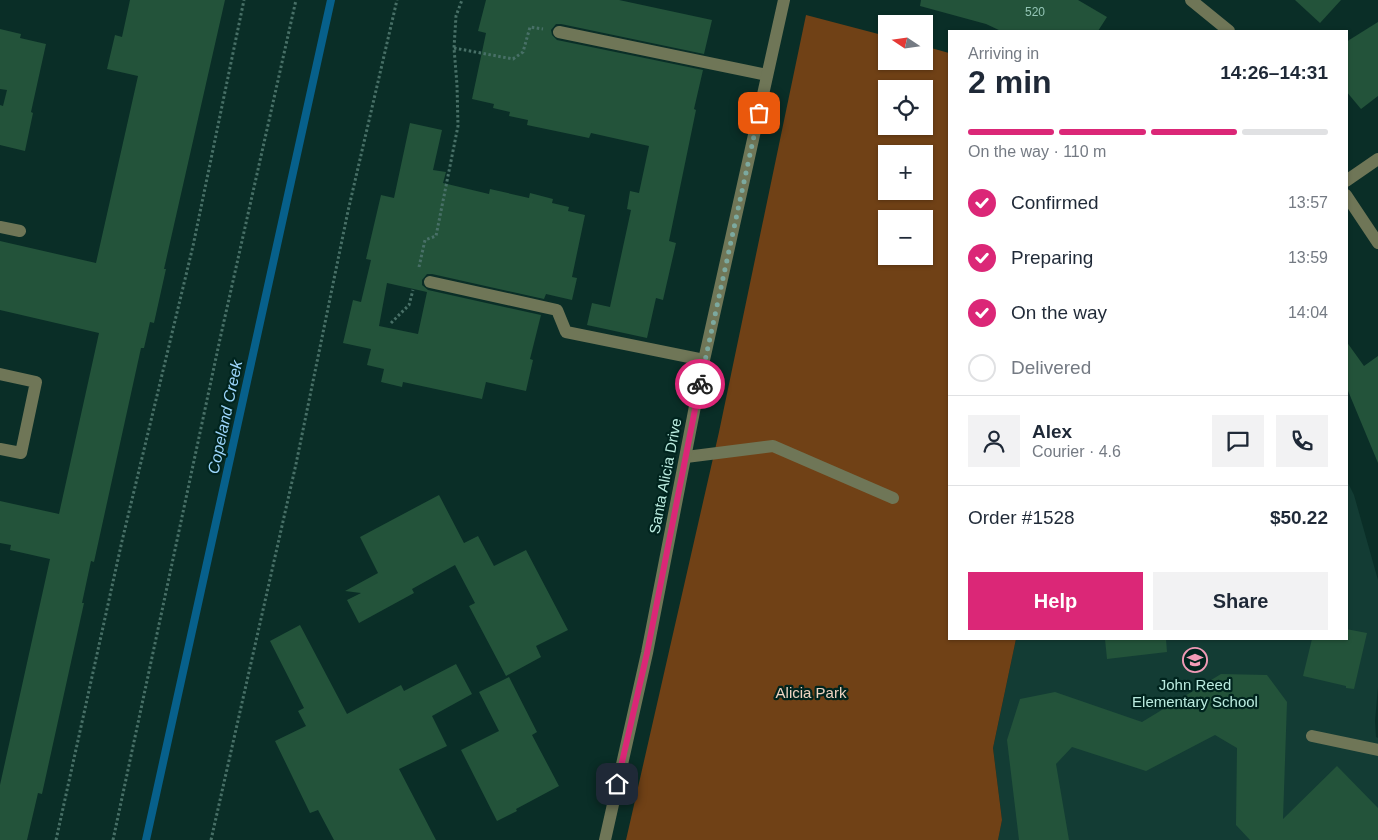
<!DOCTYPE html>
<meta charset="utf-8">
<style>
body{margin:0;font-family:Arial,sans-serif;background:#f2f2f3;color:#1f2937;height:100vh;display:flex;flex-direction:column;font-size:19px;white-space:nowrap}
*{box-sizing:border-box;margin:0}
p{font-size:16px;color:#747a83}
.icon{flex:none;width:28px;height:28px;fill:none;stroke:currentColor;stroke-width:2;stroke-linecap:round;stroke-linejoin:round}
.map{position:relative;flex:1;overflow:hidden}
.side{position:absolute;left:948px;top:30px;width:400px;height:610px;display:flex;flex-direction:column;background:#fff;border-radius:0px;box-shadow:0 1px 4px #0004}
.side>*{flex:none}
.needle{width:32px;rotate:283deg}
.controls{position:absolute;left:878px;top:15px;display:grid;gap:10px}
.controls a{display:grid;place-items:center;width:55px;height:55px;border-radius:0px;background:#fff;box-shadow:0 1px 4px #0004;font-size:25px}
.pin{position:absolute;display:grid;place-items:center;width:42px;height:42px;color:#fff;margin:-21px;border-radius:10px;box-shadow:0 2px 8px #0006}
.courier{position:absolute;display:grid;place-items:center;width:50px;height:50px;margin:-25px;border:4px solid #db2777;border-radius:50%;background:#fff;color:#222;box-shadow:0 1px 6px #0007}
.head em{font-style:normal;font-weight:800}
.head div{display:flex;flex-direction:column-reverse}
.head{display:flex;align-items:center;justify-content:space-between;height:85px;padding:0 20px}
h1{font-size:32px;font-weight:800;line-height:38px}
.bar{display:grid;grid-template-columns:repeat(4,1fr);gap:8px 5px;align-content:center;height:60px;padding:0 20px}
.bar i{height:6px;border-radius:4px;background:#e0e1e3}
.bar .current{background:#db2777}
.bar p{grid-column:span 4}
.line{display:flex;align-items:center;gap:12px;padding:0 20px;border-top:1px solid #e0e1e3}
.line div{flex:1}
.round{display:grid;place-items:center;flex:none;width:52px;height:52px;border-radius:0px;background:#f2f2f3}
ol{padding:0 20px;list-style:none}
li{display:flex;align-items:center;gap:15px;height:55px}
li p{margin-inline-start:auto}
li .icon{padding:5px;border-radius:50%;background:#db2777;color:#fff;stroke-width:4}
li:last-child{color:#747a83}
li i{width:28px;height:28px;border:2px solid #e0e1e3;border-radius:50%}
.button{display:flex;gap:10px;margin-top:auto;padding:10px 20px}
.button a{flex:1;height:58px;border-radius:0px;background:#db2777;color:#fff;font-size:20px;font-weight:800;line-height:58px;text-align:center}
.button a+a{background:#f2f2f3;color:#1f2937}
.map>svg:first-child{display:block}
.built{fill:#133c34}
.green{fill:#704116;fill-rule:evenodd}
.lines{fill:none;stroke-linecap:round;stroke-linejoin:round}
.stream{stroke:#07608b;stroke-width:8}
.building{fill:#23533a;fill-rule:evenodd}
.path{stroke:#487067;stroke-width:3;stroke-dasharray:2.5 2.5;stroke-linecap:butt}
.minor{stroke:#6f7657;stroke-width:12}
.done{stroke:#7ca99f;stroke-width:5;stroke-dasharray:0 9}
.route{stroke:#db2777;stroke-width:6}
.labels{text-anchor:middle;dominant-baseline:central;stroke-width:4.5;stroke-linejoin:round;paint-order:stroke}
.number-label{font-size:12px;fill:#94c5b6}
.street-label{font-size:15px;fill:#baebdf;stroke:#00241e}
.poi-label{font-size:15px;fill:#baebdf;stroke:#00241e}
.park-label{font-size:15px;fill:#eed3c0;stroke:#00241e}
.water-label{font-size:16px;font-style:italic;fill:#9cd5fb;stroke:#00241e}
</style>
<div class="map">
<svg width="1378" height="840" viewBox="0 0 1378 840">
<rect width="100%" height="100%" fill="#0a2e27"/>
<path class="built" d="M1346,479L1354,495L1378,580V687L1375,721L1376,737L1378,738V840H998L1002,820L993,748L1016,639H1346Z"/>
<path class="green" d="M806,15L886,36V61H924V46L949,53V639H1016L993,748L1002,820L998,840H626L719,432ZM886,89H924V126H886ZM886,154H924V191H886ZM886,219H924V256H886Z"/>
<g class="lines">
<path class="stream" d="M146,840L331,0"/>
</g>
<g class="building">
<path d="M130,0H225L164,269H166L154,323L150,322L144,348H141L94,562L91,561L82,603H84L42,794L38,793L27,840H0V785L50,559L10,550L11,545L0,543V501L59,514L99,333L0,310V241L96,263L138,76L107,69L115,35L122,37Z"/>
<path d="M486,0H619L712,20L704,54L561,24H556L551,30L552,35L557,40L703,70L694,109L696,110L669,241L676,243L663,300L656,298L647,338L587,325L592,303L610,307L631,210L627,209L630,191L639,193L649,146L591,133L589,138L527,125L528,120L509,116L510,112L493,108L494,104L472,99L486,33L478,31Z"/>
<path d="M921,0H1078L1107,17L1098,31H1001L986,24L920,6Z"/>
<path d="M1295,0H1341L1320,23Z"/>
<path d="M1378,22V96L1361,109L1346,91V42Z"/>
<path d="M0,29L21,34L20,38L46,44L31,112L33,113L25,151L0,145V105L3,106L7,90L0,89Z"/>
<path d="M410,123L442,130L433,170L446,172L443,183L489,194L490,189L529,198L530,193L553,199L552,203L569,207L568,211L585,215L572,277L577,278L572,300L546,294L544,299L432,274H427L422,280V285L428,290L541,315L530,359L533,360L526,391L486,382L482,399L403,382L402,387L381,382L384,369L367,365L371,349L343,343L353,300L361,302L371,260L366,259L381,195L394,198ZM387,283L427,292L418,334L379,326Z"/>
<path d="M1346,341L1364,366L1378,356V463L1346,386Z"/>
<path d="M439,495L464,543L478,536L494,566L526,550L568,630L536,646L541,657L506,676L469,606L475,603L455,565L412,589L414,593L359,623L347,600L361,593L345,591L378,573L360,537Z"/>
<path d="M300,625L347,714L401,685L404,691L456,664L472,694L432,716L447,746L399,769L436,840H334L318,810L310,813L275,741L306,726L298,711L304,708L270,641Z"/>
<path d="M1346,629L1367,633L1354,689L1346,688V686L1303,676L1312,639H1346Z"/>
<path d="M1105,639H1166L1167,652L1107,659Z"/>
<path d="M1221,674L1267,675L1287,702L1283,819L1337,766L1378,808V840H1250L1236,825L1237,748L1215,735L1146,771L1072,747L1056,764L1069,840H1019L1007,740L1020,699L1055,692L1142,722Z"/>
<path d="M509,677L537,732L532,735L559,786L516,809L517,811L497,821L461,750L499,731L479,692Z"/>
</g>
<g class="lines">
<g class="path">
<path d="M454,48L513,59L523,52L530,27L543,29"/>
<path d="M419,267L425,240L436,236L458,126L457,85L454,48L456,16L462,0"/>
<path d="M391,323L409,305L413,290"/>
<path d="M56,840L122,541L193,246L244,0"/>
<path d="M113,840L220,339L296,0"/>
<path d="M211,840L296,464L348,211L397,0"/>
</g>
<g class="minor">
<path d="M1191,0L1229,31"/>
<path d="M559,32L767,75"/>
<path d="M1346,181L1378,159"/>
<path d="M1346,195L1378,243"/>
<path d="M0,227L20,231"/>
<path d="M430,282L557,310L566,332L704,360"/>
<path d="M0,374L36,382L21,453L0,449"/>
<path d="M686,457L773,446L893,498"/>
<path d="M1312,736L1378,750"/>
<path d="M605,840L647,653L704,360L784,0"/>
</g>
</g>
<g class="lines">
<path class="done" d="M700,384L759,113"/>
<path class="route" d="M617,784L647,653L700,384"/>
</g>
<defs>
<symbol id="school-ring" viewBox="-11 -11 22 22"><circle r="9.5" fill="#00241e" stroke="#f09ab6" stroke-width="1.5"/><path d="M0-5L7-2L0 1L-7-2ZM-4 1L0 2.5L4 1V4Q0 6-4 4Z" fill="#f09ab6"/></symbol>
</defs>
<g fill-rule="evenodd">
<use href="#school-ring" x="1181" y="646" width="28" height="28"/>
</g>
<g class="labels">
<g class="number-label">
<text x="1035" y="12">520</text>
</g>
<g class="street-label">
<text transform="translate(665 476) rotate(-79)">Santa Alicia Drive</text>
</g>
<g class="poi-label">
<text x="1195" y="684">John Reed<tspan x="1195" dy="17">Elementary School</tspan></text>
</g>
<g class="park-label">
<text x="811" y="692">Alicia Park</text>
</g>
<g class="water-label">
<text transform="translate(225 417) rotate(-78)">Copeland Creek</text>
</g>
</g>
</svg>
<div class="controls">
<a><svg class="needle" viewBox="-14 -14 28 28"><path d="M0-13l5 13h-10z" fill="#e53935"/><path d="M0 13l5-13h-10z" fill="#747a83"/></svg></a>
<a><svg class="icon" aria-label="locate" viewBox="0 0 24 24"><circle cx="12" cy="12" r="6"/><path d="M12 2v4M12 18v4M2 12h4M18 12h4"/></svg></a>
<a>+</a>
<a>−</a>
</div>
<div class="pin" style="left:759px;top:113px;background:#ea580c"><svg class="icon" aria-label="bag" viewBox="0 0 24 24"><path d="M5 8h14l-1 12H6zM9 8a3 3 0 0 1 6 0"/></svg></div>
<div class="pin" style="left:617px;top:784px;background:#1f2937"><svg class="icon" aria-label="home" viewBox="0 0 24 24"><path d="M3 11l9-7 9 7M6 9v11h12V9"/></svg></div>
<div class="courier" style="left:700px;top:384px"><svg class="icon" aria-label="bike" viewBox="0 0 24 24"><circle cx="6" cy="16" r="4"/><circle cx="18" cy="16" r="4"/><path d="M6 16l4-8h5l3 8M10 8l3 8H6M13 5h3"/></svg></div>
<section class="side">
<div class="head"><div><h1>2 min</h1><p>Arriving in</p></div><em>14:26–14:31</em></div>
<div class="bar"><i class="current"></i><i class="current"></i><i class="current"></i><i></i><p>On the way · 110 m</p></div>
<ol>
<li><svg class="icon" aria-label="check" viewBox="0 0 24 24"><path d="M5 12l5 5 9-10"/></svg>Confirmed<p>13:57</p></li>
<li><svg class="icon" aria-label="check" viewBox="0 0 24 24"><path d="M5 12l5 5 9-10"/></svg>Preparing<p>13:59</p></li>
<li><svg class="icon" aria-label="check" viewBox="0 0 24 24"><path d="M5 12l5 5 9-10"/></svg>On the way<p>14:04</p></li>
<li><i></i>Delivered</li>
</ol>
<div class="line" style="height:90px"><a class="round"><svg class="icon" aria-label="person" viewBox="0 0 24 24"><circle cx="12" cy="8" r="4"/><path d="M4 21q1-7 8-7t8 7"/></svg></a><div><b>Alex</b><p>Courier · 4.6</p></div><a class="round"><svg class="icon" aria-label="chat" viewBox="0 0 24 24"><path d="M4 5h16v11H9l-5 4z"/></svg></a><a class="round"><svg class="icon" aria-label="phone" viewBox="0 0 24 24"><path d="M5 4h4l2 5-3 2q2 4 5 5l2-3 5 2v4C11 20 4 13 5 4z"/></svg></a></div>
<div class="line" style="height:65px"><div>Order #1528</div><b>$50.22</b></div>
<div class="button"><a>Help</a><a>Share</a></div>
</section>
</div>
